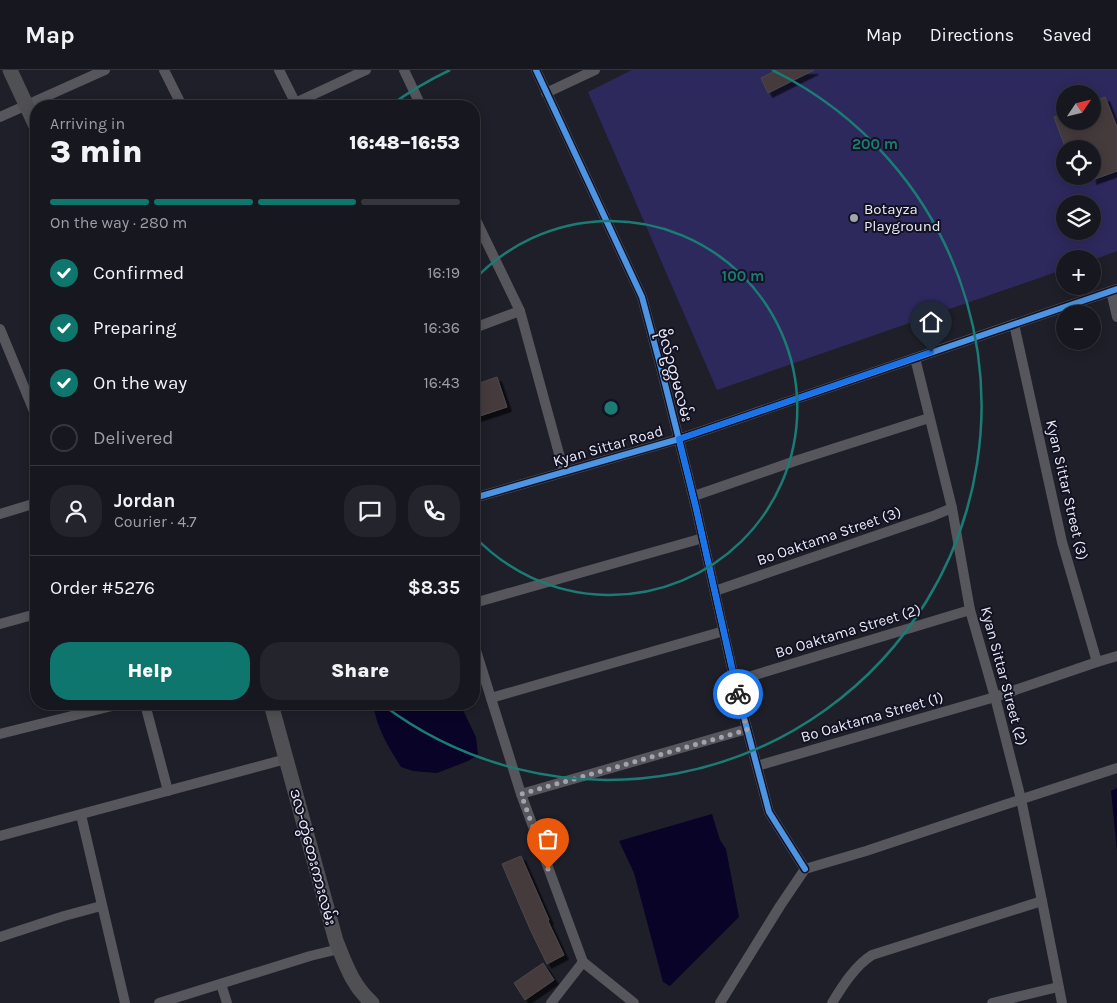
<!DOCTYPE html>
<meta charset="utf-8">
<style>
body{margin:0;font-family:Karla,"Noto Sans Myanmar",sans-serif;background:#24242c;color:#f1f3f6;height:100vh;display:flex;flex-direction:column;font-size:19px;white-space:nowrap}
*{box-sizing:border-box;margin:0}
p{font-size:16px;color:#9e9fa4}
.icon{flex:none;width:28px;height:28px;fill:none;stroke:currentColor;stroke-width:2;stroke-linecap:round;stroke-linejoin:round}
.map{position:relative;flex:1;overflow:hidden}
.sheet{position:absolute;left:30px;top:30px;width:450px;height:610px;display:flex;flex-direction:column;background:#17171f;border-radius:20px;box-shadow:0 2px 12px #0003,0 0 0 1px #36363d}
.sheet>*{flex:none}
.needle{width:32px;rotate:55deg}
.controls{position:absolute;left:1056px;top:15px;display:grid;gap:10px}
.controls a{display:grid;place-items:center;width:45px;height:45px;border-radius:50%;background:#17171f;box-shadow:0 2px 12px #0003,0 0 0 1px #36363d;font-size:25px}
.pin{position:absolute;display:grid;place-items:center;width:42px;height:42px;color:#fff;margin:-51px -21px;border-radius:50% 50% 50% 0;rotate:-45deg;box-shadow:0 0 5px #0007}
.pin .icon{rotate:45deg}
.courier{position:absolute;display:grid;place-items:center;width:50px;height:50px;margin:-25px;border:4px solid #1a73e8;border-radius:50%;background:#fff;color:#222;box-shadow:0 1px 6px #0007}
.headline em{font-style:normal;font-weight:800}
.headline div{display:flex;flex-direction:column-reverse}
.headline{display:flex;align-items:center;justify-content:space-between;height:85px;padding:0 20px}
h1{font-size:32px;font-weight:800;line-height:38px}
.bar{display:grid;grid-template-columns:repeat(4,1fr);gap:8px 5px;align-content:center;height:60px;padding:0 20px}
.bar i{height:6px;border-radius:4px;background:#36363d}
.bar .active{background:#0f766e}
.bar p{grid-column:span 4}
.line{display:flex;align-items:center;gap:12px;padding:0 20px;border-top:1px solid #36363d}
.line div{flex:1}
.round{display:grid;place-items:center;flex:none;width:52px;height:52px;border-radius:20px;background:#24242c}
ol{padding:0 20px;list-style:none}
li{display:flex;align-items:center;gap:15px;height:55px}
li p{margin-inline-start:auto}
li .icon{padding:5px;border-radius:50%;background:#0f766e;color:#fff;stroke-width:4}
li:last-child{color:#9e9fa4}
li i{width:28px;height:28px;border:2px solid #36363d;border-radius:50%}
.action{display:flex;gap:10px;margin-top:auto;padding:10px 20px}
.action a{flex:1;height:58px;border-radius:20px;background:#0f766e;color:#fff;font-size:20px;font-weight:800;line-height:58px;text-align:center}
.action a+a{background:#24242c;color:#f1f3f6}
header{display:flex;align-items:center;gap:30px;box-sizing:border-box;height:70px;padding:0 25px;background:#17171f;border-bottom:1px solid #36363d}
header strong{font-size:24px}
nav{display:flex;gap:28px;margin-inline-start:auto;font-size:18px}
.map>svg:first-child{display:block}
.green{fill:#2d295d;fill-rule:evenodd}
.water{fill:#090327}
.building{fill:#453b3c;stroke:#4c484c;filter:url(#shadow)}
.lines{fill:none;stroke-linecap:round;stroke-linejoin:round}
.street{stroke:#56565c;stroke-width:10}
.secondary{stroke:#4f4f54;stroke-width:15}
.cycleway-casing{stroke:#121223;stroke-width:9}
.cycleway{stroke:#4d94e3;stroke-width:6}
.done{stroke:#a2a3ae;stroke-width:5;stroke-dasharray:0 9}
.route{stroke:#1a73e8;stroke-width:6}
.ring{fill:none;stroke:#1a7c75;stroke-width:2.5}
.poi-dot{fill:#a2a3ae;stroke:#121223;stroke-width:2}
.labels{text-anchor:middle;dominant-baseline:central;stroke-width:4;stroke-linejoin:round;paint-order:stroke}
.poi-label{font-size:15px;fill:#e9eaf6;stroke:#121223;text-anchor:start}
.street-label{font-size:15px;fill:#e9eaf6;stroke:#121223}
.centre{fill:#1a7c75;stroke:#121223;stroke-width:2.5}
.ring-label{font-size:15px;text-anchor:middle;font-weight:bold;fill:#1a7c75;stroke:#121223;stroke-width:4;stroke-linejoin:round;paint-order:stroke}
</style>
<header>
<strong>Map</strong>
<nav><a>Map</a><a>Directions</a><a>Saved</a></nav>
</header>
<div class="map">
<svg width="1117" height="933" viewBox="0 0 1117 933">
<defs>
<filter id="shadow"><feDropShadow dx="4.5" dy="4.5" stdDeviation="0" flood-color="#0009"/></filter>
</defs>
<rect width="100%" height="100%" fill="#1f1f29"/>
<path class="green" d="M632,0H1117V181L1093,190L1092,189H1065V199L717,320L588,22ZM1065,24H1092V51H1065ZM1065,79H1092V106H1065ZM1065,134H1092V161H1065Z"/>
<g class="water">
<path d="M373,634H460L476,667L478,685L468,691L437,703L413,701L401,697C388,676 377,659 373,634Z"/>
<path d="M1117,718V781L1111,721Z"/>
<path d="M712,744L720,770L726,779L739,847L670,916L663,912L634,803L619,771Z"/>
</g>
<g class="building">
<path d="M777,0H814L768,23L761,8Z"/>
<path d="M1105,27L1117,57V101L1092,110V79H1066L1054,47L1065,43V51H1092V32Z"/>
<path d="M497,307L507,337L474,348V315Z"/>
<path d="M521,786L549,850L548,851L564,885L547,894L530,859L502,794Z"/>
<path d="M543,893L554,910L525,930L514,913Z"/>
</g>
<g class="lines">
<g class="street">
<path d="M164,0L182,36"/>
<path d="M279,0L297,36"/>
<path d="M404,0L421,36"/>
<path d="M536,0L642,227L661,298L696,438L737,621L769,742L805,799"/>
<path d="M546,23L595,0"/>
<path d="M295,33L366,0"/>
<path d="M0,47L105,0"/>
<path d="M474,146L520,241L564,402"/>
<path d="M1111,221L1117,247"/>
<path d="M1014,254L1062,472L1097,592"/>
<path d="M474,258L520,241"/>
<path d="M0,259L36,346"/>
<path d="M915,288L952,438L970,540L995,627L1021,729L1042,831L1062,933"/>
<path d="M694,426L795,391L929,348"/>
<path d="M474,428L679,369L1117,219"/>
<path d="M0,444L36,433"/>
<path d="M715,521L933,446L952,438"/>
<path d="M474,533L703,468"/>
<path d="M0,554L36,544"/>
<path d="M474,574L521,724L583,892L634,933"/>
<path d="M735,611L970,540"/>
<path d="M491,628L724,561"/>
<path d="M145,634L168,721"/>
<path d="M0,664L120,634"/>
<path d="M757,696L995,627L1097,592L1117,586"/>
<path d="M521,724L747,659"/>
<path d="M81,745L125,933"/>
<path d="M0,766L286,689"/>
<path d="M0,867L64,846L101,836"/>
<path d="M221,914L227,933"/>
<path d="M159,933L310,886L339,879"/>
<path d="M551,933L583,892"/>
<path d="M720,933L780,836L805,799L866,781L1004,735L1117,698"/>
<path d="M832,933C843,915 855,896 872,885L1042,831"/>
<path d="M992,933L1058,917"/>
</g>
<g class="secondary">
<path d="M10,0L36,56"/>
<path d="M271,634L336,871C346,895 352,915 372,933"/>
</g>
<defs>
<g id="cycleway">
<path d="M536,0L642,227L661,298L696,438L737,621L769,742L805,799"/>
<path d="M474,428L679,369L1117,219"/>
</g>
</defs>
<use href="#cycleway" class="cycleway-casing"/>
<use href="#cycleway" class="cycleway"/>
</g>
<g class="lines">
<path class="done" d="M548,799L521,724L747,660L738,624"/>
<path class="route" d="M738,624L696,438L679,369L931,282"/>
</g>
<g class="ring">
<path d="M474 210A187 187 0 1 1 474 466"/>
<path d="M391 35A374 374 0 0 1 450 0M772 0A374 374 0 1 1 383 635"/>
</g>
<circle class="poi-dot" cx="854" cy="148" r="5"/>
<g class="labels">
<g class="poi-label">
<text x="864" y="139">Botayza<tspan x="864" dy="17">Playground</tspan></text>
</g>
<g class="street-label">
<text transform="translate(675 305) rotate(75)">ဗိုလ်ဥတ္တမလမ်း</text>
<text transform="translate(608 376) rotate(-16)">Kyan Sittar Road</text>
<text transform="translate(1067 420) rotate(77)">Kyan Sittar Street (3)</text>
<text transform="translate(829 466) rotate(-19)">Bo Oaktama Street (3)</text>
<text transform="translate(848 561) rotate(-17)">Bo Oaktama Street (2)</text>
<text transform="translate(1004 606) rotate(75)">Kyan Sittar Street (2)</text>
<text transform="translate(872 647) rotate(-16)">Bo Oaktama Street (1)</text>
<text transform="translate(313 787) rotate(75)">ဒလ-တွံတေးကားလမ်း</text>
</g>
</g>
<circle cx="611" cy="338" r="8" class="centre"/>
<g class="ring-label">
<text x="875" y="79">200 m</text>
<text x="743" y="211">100 m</text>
</g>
</svg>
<div class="controls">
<a><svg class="needle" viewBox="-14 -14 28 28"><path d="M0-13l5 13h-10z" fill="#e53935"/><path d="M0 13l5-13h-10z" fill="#9e9fa4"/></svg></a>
<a><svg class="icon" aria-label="locate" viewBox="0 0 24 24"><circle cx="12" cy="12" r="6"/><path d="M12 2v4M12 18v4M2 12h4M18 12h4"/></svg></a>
<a><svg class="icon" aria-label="layers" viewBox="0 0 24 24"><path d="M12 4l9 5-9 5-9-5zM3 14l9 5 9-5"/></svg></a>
<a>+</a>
<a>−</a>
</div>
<div class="pin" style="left:548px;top:799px;background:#ea580c"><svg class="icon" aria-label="bag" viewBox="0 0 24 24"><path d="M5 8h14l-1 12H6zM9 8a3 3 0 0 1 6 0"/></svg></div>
<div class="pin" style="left:931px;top:282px;background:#1f2937"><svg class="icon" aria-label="home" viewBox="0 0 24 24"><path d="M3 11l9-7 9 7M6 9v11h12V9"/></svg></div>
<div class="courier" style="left:738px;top:624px"><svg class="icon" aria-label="bike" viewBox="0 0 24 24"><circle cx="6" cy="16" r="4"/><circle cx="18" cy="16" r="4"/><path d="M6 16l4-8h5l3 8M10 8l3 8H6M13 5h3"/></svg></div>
<section class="sheet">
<div class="headline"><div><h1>3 min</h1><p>Arriving in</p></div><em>16:48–16:53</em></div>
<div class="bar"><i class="active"></i><i class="active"></i><i class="active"></i><i></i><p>On the way · 280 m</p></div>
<ol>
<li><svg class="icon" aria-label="check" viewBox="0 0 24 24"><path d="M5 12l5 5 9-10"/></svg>Confirmed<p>16:19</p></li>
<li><svg class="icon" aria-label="check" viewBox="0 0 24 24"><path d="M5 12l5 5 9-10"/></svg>Preparing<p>16:36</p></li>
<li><svg class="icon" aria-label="check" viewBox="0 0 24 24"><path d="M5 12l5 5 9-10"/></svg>On the way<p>16:43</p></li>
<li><i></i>Delivered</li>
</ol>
<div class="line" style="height:90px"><a class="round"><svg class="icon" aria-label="person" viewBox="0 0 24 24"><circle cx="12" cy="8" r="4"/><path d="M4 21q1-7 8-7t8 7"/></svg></a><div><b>Jordan</b><p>Courier · 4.7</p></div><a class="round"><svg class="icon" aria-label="chat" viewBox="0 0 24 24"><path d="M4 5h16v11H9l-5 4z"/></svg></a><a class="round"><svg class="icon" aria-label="phone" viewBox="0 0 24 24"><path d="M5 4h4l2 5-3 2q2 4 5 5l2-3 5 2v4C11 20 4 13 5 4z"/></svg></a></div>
<div class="line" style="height:65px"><div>Order #5276</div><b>$8.35</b></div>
<div class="action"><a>Help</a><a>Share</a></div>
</section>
</div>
